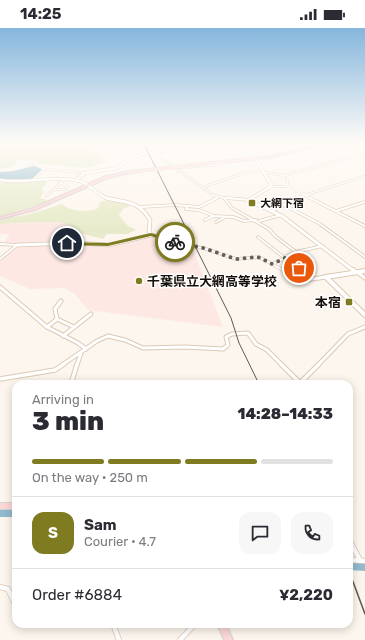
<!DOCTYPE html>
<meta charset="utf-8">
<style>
body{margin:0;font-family:Rubik,"Noto Sans JP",sans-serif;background:#f7f7f7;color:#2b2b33;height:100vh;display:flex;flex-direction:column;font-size:15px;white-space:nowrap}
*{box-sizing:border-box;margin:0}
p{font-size:13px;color:#7c7c81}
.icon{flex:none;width:22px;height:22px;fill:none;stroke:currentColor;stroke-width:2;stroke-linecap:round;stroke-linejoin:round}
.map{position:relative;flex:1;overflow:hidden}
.side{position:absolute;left:12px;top:352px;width:341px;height:248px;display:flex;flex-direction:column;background:#fff;border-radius:12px;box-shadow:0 2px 10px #0003}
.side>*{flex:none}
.pin{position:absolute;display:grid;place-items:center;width:34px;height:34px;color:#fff;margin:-17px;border:2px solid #fff;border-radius:50%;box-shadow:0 1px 4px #0007}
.courier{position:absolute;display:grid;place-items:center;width:40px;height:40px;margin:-20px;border:3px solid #7f7b21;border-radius:50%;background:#fff;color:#222;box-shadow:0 1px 5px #0007}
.summary em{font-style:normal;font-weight:800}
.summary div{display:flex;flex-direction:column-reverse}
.summary{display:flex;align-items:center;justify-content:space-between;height:68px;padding:0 20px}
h1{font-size:26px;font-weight:800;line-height:30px}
.bar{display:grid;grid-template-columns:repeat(4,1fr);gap:6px 4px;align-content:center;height:48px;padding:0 20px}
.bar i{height:5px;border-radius:3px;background:#e1e1e2}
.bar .active{background:#7f7b21}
.bar p{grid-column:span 4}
.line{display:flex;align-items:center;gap:10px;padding:0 20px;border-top:1px solid #e1e1e2}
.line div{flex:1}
.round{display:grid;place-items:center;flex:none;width:42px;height:42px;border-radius:12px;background:#f7f7f7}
.status{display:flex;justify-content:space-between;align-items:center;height:28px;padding:0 20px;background:#fff;direction:ltr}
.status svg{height:11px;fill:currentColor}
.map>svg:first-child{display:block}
.education{fill:#fde8e4}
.green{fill:#e8ebcb}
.water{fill:#91bacd}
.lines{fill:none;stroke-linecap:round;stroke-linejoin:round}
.river{fill:#91bacd;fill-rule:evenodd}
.minor-far4-casing{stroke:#dac9b5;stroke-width:2.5}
.minor-far3-casing{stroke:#dac9b5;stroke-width:3.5}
.minor-far2-casing{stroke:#dac9b5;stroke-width:5}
.minor-far1-casing{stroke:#dac9b5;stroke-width:5.5}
.minor-casing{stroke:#dac9b5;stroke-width:6}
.tertiary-far2-casing{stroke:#dac9b5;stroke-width:3.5}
.tertiary-far1-casing{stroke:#dac9b5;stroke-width:4.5}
.tertiary-casing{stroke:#dac9b5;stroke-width:6}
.primary-casing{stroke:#d5d4d3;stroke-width:2}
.minor-far4{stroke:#fff;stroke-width:1.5}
.minor-far3{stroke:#fff;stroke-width:2}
.minor-far2{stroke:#fff;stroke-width:3}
.minor-far1{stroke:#fff;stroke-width:3.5}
.minor{stroke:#fff;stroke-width:4.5}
.tertiary-far2{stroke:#fff;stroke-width:2.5}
.tertiary-far1{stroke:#fff;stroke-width:3}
.tertiary{stroke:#fff;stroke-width:4}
.primary{fill:#fcd7d7;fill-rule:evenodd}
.rail-far1{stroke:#5f5952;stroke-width:1}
.rail{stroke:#5f5952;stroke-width:1.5}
.primary-bridge-casing{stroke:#d5d4d3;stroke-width:4;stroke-linecap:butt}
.primary-bridge{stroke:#fcd7d7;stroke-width:3}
.route{fill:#7f7b21}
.done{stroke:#676059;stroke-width:4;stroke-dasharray:0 7.2}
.poi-dot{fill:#7f7b21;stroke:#fff;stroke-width:1.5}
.labels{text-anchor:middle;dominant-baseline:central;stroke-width:3;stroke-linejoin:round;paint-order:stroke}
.far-poi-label{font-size:11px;font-weight:bold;fill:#161009;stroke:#fff;text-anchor:start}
.poi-label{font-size:13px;font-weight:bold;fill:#161009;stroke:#fff;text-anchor:start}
</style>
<div class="status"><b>14:25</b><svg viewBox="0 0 49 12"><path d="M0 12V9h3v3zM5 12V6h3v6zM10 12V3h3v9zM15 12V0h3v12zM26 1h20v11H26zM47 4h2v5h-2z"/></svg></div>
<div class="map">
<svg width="365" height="612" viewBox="0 0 365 612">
<rect width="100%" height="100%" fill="#fdf6ee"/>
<g class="education">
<path d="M57,194L70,197L71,203L69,214L10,216L4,215L10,206H0V197L7,195Z"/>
<path d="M148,209L192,219L223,299L88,282L75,266L64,260L30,261L0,248V233L18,218L80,217L112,218Z"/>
</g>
<g class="green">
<path d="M5,114H43L31,117L34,121L62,122L79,119L100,127L104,135L86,140L41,136L36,133L18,132L15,136V138L3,141L0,140V115Z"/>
<path d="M38,152H48L41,162L44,164L40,170L47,172L45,175L1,188C18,192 46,181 62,176C71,184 87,184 97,181L101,173H121L130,178L123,181L119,187L128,198L136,202L128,206H107L103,211L71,203L70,197L57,194L7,195L0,197V156L2,154L23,155Z"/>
</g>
<path class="water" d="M34,138L42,141L32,151H0V144L13,143Z"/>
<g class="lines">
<g class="river">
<rect x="0" y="479" width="16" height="10"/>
<path d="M349,530L365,531V543L349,542Z"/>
</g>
<defs>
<g id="minor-far4">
<path d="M107,114L132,119L147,125L248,118"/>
<path d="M140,114L145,124"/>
<path d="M331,114L363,126"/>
<path d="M248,119L271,114"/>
<path d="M153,124L213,167L225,170L241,171"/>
<path d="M28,137L36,136L44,141L85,145"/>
<path d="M179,140L218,137L223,134H220"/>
<path d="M264,144L281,147L288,152L287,158"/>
<path d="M282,148L365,126"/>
<path d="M34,152L44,141"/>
<path d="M204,159L241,146L263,142"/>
<path d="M271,159L287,158L312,171"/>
<path d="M54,161L65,162L67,158L59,154"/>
<path d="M46,168L64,152"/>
<path d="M215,171L218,169"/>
<path d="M293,171L365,148"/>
</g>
<g id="minor-far3">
<path d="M224,170L232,180L269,201L275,208L296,224"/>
<path d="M226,170L249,172"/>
<path d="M310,170L365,198"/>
<path d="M284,177L320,196L365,229"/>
<path d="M187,178L186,181L199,182L214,188L233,189L244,193L256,192"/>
<path d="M141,179L174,177L199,179L217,170"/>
<path d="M272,183L295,170"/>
<path d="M336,183L365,174"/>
<path d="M205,192L214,188"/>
<path d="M259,193L281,187"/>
<path d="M216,194L225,189"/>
<path d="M258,209L301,243"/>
<path d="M0,216L17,217"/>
<path d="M190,218L203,220L236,231L259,229L285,243"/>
<path d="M284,229L296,224L322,218"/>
<path d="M0,231L17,217"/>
<path d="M272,236L285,230"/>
</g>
<g id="minor-far2">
<path d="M284,242L298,253L326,249"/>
<path d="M300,242L309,250"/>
<path d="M357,244L365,250"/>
<path d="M0,259L47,299L78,315L86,321"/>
<path d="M57,291L74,299"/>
<path d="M47,299L57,291L55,281L61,273"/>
<path d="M63,308L91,286"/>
<path d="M62,337L97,313L108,308L125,312L143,320L185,319L223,321L228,317L226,309L232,306L248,305L256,316L267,322L282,337"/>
<path d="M77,337L81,325"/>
<path d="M318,337L348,306L365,299"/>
</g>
<g id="minor-far1">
<path d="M281,336L300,355"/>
<path d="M0,351L55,342L64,336"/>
<path d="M71,356L77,336"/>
<path d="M299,356L319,336"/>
</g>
<g id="minor">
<path d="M349,512L360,532"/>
<path d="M349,532L365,533"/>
<path d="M0,559L8,561L16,578"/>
<path d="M113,596L119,612"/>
<path d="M180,612L195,596"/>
</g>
<g id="tertiary-far2">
<path d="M245,114L271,156L270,159L250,171"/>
<path d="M0,152C25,156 50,148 75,152C90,154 96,168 110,171"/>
<path d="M76,152L85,145L118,140L129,131L147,125"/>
</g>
<g id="tertiary-far1">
<path d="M106,170C127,175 138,172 150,192L149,203L151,207"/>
<path d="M252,170L250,173L282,188L354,243"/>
<path d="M17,217L76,215L109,217L151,207L190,218"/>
<path d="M363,243H365"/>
</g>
<g id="tertiary">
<path d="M353,242L355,244"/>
<path d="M326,249L365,287"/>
<path d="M326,249L365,243"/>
</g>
<g id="primary">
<path d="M332,114H336L269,130L213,136L212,135L213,134L269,128Z"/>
<path d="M129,143H130V145L108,150L35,182L0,191V189L33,180L106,148Z"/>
<rect x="0" y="475" width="16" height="6"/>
<path d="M217,596H226L233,612H224Z"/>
</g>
</defs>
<use href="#minor-far4" class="minor-far4-casing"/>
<use href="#minor-far3" class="minor-far3-casing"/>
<use href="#minor-far2" class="minor-far2-casing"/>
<use href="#minor-far1" class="minor-far1-casing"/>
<use href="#minor" class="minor-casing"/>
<use href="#tertiary-far2" class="tertiary-far2-casing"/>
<use href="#tertiary-far1" class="tertiary-far1-casing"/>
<use href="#tertiary" class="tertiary-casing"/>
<use href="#primary" class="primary-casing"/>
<use href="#minor-far4" class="minor-far4"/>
<use href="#minor-far3" class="minor-far3"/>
<use href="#minor-far2" class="minor-far2"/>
<use href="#minor-far1" class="minor-far1"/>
<use href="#minor" class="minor"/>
<use href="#tertiary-far2" class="tertiary-far2"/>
<use href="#tertiary-far1" class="tertiary-far1"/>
<use href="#tertiary" class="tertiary"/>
<use href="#primary" class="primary"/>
<path class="rail-far1" d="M143,114L231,290L239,315L259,356"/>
<path class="rail" d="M349,543L365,586"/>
<defs>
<path id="primary-bridge" d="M129,144L213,135"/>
</defs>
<use href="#primary-bridge" class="primary-bridge-casing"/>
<use href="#primary-bridge" class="primary-bridge"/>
</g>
<linearGradient id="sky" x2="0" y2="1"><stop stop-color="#85b6dd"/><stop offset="0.57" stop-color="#fefbf7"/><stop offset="1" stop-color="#fefbf7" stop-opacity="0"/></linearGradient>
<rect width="365" height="200" fill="url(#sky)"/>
<path class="route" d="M151,205L178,214L175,216L151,208L108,218L67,217L64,215L67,214L108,215Z"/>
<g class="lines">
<path class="done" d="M175,214L203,220L236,231L258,229L272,236L285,230L299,240"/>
</g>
<g class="poi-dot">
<rect x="248" y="171" width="8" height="8" rx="2"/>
<circle cx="139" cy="253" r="4"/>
<rect x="345" y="270" width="8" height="8" rx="2"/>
</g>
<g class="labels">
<g class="far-poi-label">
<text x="260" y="175">大網下宿</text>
</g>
<g class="poi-label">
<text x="147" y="253">千葉県立大網高等学校</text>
<text x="341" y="274" text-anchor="end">本宿</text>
</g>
</g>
</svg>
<div class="pin" style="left:299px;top:240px;background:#ea580c"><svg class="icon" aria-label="bag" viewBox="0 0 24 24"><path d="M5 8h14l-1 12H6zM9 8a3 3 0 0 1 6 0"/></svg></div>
<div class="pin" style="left:67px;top:215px;background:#1f2937"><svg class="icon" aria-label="home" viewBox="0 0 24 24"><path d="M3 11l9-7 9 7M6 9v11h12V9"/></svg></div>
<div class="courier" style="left:175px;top:214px"><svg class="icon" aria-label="bike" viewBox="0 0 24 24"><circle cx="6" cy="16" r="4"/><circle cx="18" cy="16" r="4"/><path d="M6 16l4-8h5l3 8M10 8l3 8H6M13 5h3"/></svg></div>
<section class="side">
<div class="summary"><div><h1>3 min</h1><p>Arriving in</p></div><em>14:28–14:33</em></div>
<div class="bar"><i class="active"></i><i class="active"></i><i class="active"></i><i></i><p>On the way · 250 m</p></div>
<div class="line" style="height:72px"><b class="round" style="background:#7f7b21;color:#fff">S</b><div><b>Sam</b><p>Courier · 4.7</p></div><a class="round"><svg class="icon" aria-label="chat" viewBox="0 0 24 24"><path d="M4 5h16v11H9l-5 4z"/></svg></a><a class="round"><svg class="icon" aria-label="phone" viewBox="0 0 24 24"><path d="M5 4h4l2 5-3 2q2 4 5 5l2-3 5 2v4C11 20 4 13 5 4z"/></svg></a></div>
<div class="line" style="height:52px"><div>Order #6884</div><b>¥2,220</b></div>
</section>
</div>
